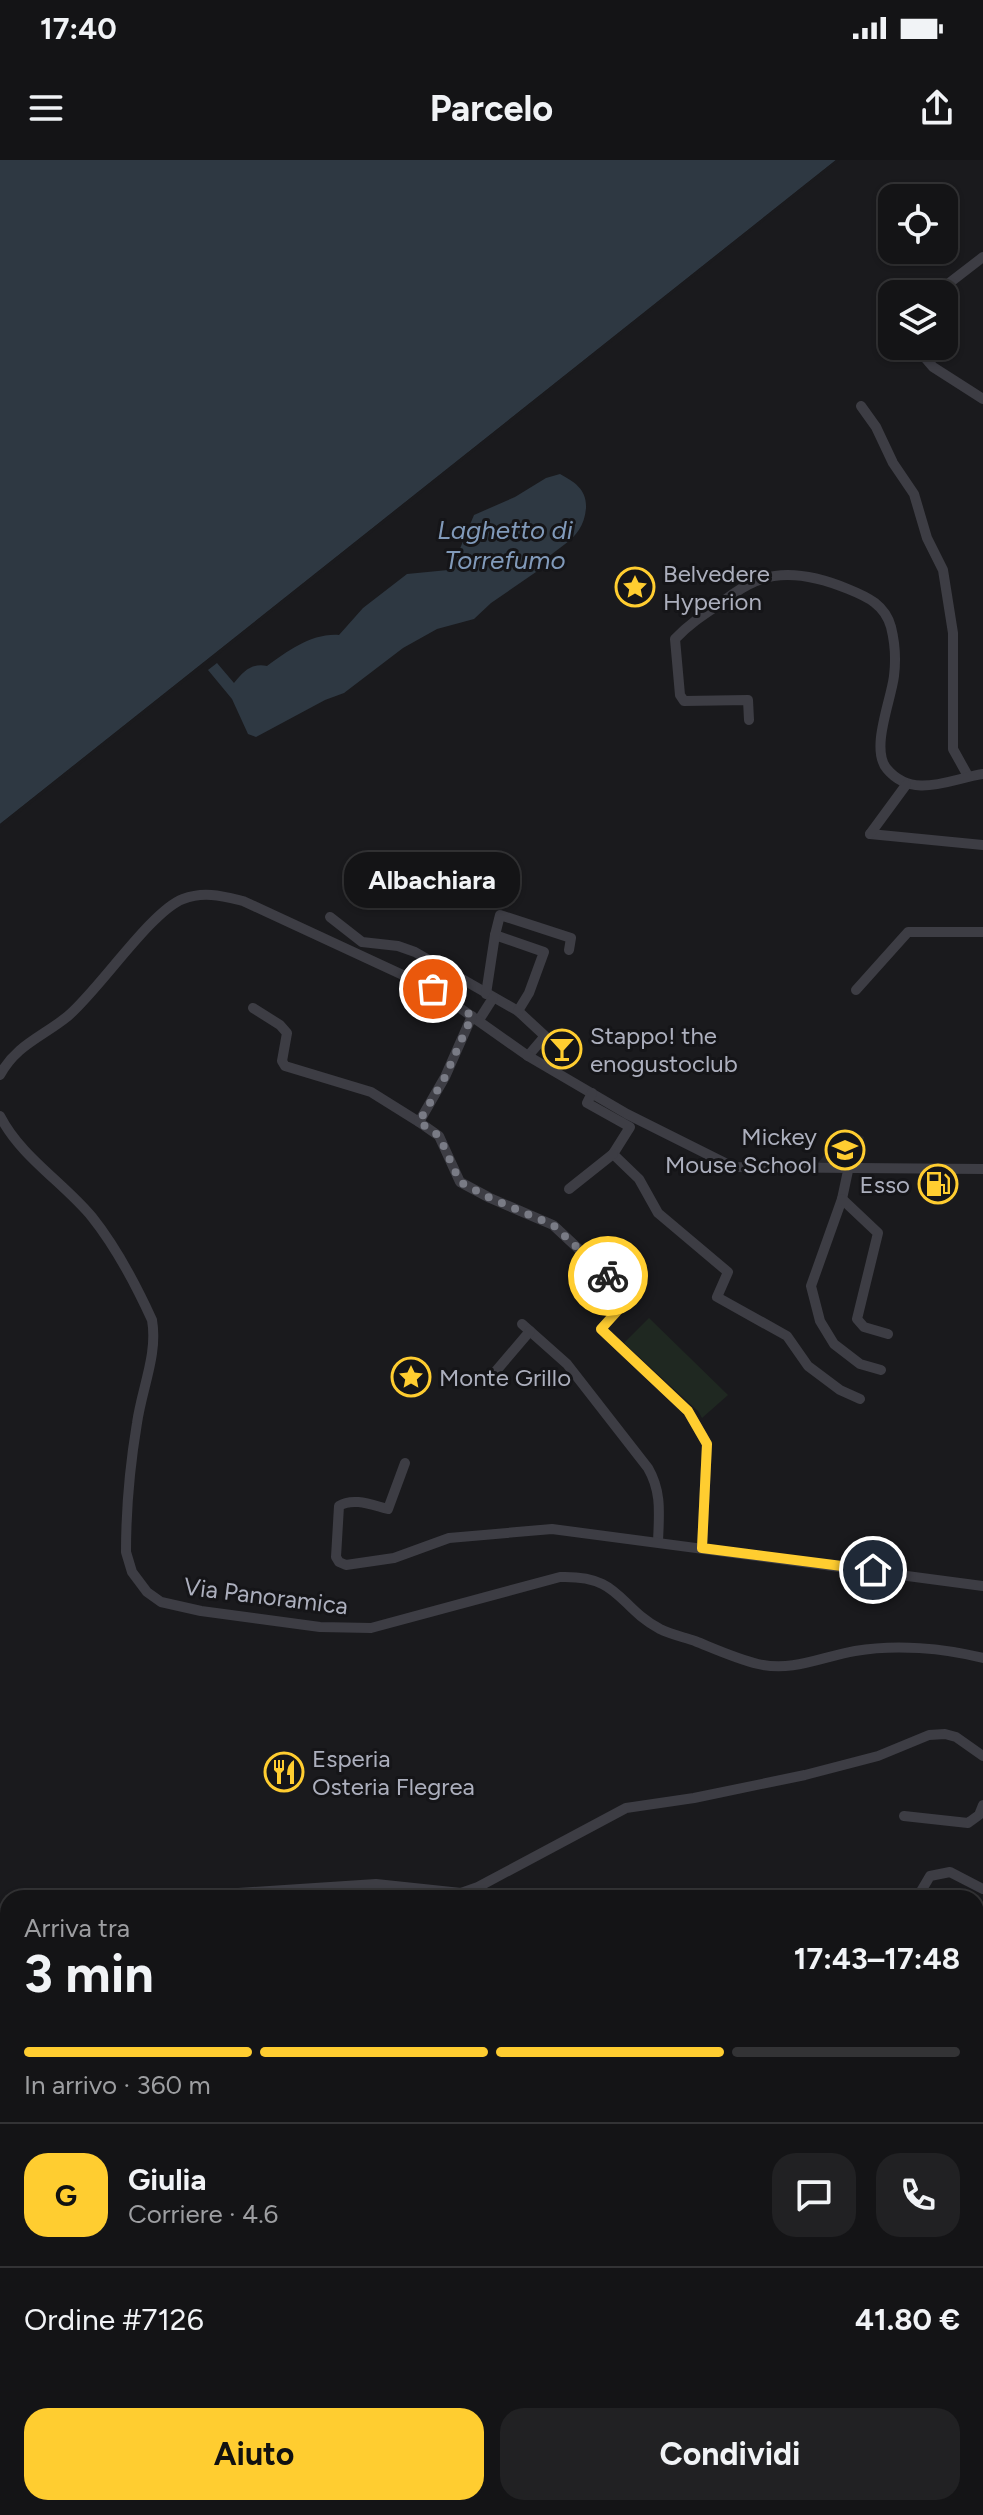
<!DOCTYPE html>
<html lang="it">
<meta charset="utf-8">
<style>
body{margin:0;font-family:Figtree,sans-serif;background:#212123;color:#f1f3f6;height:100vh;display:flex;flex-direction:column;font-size:30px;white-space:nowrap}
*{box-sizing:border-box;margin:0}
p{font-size:26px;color:#9d9ea1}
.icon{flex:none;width:44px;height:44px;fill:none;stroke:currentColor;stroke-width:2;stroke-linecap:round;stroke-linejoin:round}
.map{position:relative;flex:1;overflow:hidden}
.side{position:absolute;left:0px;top:1730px;width:984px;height:626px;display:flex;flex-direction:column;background:#141416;border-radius:24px 24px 0 0;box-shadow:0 2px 6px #0004,0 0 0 2px #333335}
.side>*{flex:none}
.buttons{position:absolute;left:878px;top:24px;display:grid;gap:16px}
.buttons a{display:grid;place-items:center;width:80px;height:80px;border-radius:16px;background:#141416;box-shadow:0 2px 6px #0004,0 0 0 2px #333335;font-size:40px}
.pin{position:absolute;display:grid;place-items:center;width:68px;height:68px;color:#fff;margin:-34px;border:4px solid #fff;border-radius:50%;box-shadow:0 2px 8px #0007}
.courier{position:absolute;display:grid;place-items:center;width:80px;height:80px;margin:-40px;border:6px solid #ffcd30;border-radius:50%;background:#fff;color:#222;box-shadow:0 2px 10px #0007}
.bubble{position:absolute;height:56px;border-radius:24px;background:#141416;box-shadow:0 2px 6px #0004,0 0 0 2px #333335;font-size:26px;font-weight:700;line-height:56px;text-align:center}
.overview em{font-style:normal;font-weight:700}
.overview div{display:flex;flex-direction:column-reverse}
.overview{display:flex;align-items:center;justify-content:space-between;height:136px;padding:0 24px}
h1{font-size:52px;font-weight:700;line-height:60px}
.bar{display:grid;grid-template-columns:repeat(4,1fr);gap:12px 8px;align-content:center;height:96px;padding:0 24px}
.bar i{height:10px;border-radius:6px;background:#333335}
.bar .on{background:#ffcd30}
.bar p{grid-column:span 4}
.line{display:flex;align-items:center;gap:20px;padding:0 24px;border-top:2px solid #333335}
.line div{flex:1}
.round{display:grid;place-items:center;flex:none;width:84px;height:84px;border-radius:24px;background:#212123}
.action{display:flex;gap:16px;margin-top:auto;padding:16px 24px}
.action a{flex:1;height:92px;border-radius:24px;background:#ffcd30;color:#111;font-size:32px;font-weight:700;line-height:92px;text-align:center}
.action a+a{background:#212123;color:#f1f3f6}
.status{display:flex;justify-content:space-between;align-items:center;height:56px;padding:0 40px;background:#141416;direction:ltr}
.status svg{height:22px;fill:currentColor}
header{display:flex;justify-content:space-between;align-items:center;height:104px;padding:0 24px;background:#141416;font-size:36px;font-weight:700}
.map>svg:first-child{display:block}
.built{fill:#26262a}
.green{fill:#1f2821}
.water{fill:#2e3842}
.pier{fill:#1a1a1d}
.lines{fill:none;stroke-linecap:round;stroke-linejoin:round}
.minor{stroke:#3d3d44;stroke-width:10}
.major{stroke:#565861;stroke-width:12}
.done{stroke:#797b85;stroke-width:8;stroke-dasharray:0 14.4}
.route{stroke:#ffcd30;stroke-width:10}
.labels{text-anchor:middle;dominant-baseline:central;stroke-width:6;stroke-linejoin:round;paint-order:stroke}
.poi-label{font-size:24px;fill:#acafbd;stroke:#151518;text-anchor:start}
.street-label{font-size:24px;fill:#acafbd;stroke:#151518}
.water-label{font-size:26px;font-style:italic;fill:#819aba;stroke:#151518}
</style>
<div class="status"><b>17:40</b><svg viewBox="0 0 49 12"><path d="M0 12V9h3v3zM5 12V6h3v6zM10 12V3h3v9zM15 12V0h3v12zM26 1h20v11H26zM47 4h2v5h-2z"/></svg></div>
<header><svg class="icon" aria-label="menu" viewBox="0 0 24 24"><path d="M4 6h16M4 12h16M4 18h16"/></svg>Parcelo<svg class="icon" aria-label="share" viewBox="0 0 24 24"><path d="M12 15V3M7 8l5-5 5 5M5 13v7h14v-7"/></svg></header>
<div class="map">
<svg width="983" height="2355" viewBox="0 0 983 2355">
<rect width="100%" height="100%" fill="#1a1a1d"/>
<path class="built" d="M846,969L864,977L858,1002L818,1003Z"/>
<path class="green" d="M649,1158L728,1235L702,1258L698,1251L624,1183Z"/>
<g class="water">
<path d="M0,0H836L0,664Z"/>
<path d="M560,314C575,322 587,330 586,348C583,385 551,385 536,412L491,443L474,459L437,469L403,488L344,533L325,540L256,577L248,574L232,539L208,510L217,503L234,523C244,511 251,503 267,506C288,491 312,473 339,475L363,448L407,414L448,410L459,391L474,355L515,337L546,318Z"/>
</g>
<path class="pier" d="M836,0H840L0,668V664Z"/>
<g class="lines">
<g class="minor">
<path d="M935,134L983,97"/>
<path d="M915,186L933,207L983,239"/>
<path d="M861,246L876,267L893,303L914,334L927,378L943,410L953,473V589L968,616"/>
<path d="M749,560L748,540L684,541L680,535L675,479C688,465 703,455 718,445C729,437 741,427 754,422C784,408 819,417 848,429C868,437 885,445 891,467C895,483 896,500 894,516C891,541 870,589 887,609C913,640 950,619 983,614"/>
<path d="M870,674L983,685"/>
<path d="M870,674L906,625"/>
<path d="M330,757L362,782L398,786L415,792L518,851L545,876L528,896"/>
<path d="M495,775L544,792L529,833L518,851"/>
<path d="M856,830L908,772H983"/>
<path d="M486,834L495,775L500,755L571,778L569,790"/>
<path d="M253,848L280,865L287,873L282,901L285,906L371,932L419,962L439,976L460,1022L490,1038L553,1065L630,1137L601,1169L688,1251L707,1284L702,1388"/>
<path d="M479,860L493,838"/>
<path d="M0,915C16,885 42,877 68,856C99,830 151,751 183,739C204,731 222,736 243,741L433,829L528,896L627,954L733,1007L983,1009"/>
<path d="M592,933L587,943L630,967L613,994L639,1019L658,1053L728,1112L717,1137L787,1176L808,1206L840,1230L860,1239"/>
<path d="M0,956C21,997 63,1022 92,1057C116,1087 136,1125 152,1160C158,1194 142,1228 137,1263C130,1305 126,1350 126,1392L132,1412L147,1432L161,1442L201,1451L320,1467L371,1468L560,1417C621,1415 617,1446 660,1469C670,1474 683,1477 695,1481C715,1489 737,1499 758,1504C793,1512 821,1497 855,1491C896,1484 943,1488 983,1498"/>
<path d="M419,962L445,917L472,856"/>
<path d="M849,1006L842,1039L811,1126L820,1161L834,1184L860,1204L881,1210"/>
<path d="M569,1029L613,994"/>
<path d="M842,1039L878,1073L857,1159L864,1167L888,1174"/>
<path d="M522,1164L567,1204L648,1308C662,1332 659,1354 658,1382"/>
<path d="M490,1218L530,1171"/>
<path d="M405,1303L388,1349C372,1345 353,1337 339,1346L336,1397L339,1402L346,1405L394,1398L449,1378L552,1369L983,1426"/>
<path d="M904,1656L968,1663L979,1655L983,1645"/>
<path d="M212,1738L238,1733L376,1724L461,1733L478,1727L626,1648L694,1638L805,1615L878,1596L929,1575L945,1574L956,1577L983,1596"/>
<path d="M917,1738L930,1716L950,1712L983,1729"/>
<path d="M0,1765L8,1766"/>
<path d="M0,1847L8,1850"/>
<path d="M976,2031L983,2027"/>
<path d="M0,2074L8,2082"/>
<path d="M0,2188L8,2178"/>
<path d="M976,2195H983"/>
<path d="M976,2312H983"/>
<path d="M0,2324L8,2321"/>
<path d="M225,2355L230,2348"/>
<path d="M533,2355L538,2348"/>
</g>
<path class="major" d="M0,2294V2303"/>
</g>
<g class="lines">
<path class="done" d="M433,829L472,856L445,917L419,962L439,976L460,1022L490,1038L553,1065L608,1116"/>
<path class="route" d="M608,1116L630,1137L601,1169L688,1251L707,1284L702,1388L873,1410"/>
</g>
<defs>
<symbol id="sight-ring" viewBox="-11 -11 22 22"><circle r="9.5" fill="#151518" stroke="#ffcd30" stroke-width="1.5"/><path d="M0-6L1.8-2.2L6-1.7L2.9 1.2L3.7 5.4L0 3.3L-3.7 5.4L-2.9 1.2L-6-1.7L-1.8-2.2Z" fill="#ffcd30"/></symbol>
<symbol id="bar-ring" viewBox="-11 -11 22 22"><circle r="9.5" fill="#151518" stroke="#ffcd30" stroke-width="1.5"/><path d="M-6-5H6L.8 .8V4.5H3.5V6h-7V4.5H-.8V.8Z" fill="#ffcd30"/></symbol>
<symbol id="school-ring" viewBox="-11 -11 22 22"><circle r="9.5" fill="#151518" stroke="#ffcd30" stroke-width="1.5"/><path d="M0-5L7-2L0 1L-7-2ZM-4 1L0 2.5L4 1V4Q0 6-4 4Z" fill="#ffcd30"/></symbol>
<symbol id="fuel-ring" viewBox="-11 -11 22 22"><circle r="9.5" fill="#151518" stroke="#ffcd30" stroke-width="1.5"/><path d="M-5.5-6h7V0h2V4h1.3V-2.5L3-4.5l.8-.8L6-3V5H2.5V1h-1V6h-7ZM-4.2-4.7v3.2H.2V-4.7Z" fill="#ffcd30"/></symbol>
<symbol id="restaurant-ring" viewBox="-11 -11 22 22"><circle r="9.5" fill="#151518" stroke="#ffcd30" stroke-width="1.5"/><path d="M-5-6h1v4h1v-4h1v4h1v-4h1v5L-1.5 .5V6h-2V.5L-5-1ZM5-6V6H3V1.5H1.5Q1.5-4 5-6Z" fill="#ffcd30"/></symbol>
</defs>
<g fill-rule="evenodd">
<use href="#sight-ring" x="613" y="405" width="44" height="44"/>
<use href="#bar-ring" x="540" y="867" width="44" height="44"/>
<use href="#school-ring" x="823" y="968" width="44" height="44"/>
<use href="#fuel-ring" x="916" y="1002" width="44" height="44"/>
<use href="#sight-ring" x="389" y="1195" width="44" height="44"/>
<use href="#restaurant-ring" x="262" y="1590" width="44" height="44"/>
</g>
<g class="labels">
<g class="poi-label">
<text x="663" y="413">Belvedere<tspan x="663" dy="28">Hyperion</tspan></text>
<text x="590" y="875">Stappo! the<tspan x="590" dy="28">enogustoclub</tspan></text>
<text x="817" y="976" text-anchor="end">Mickey<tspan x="817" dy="28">Mouse School</tspan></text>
<text x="910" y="1024" text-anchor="end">Esso</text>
<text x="439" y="1217">Monte Grillo</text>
<text x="312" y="1598">Esperia<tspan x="312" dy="28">Osteria Flegrea</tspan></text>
</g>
<g class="street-label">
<text transform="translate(266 1436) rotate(7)">Via Panoramica</text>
</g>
<g class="water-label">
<text x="505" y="370">Laghetto di<tspan x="505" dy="30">Torrefumo</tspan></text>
</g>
</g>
</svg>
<div class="buttons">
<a><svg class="icon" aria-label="locate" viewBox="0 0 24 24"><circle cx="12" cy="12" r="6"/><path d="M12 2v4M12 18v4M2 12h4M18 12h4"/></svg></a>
<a><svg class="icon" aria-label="layers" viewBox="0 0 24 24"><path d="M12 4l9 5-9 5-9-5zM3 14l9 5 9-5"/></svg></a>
</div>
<div class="pin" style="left:433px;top:829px;background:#ea580c"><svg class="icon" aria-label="bag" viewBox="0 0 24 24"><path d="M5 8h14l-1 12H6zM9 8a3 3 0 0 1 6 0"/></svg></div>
<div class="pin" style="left:873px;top:1410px;background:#1f2937"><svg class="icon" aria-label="home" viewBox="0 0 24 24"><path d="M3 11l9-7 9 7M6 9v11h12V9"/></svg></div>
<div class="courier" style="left:608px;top:1116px"><svg class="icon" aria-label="bike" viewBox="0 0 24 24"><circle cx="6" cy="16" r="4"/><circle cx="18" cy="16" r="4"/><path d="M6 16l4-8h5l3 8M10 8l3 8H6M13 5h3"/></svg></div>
<div class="bubble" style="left:344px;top:692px;width:176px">Albachiara</div>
<section class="side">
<div class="overview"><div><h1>3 min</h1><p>Arriva tra</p></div><em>17:43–17:48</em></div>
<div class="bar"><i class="on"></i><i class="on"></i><i class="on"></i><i></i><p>In arrivo · 360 m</p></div>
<div class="line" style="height:144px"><b class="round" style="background:#ffcd30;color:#111">G</b><div><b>Giulia</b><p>Corriere · 4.6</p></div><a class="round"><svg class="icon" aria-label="chat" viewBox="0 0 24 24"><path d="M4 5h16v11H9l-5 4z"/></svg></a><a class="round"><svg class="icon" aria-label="phone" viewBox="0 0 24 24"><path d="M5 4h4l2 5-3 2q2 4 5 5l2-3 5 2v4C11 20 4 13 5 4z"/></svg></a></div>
<div class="line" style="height:104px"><div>Ordine #7126</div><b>41.80 €</b></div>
<div class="action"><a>Aiuto</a><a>Condividi</a></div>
</section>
</div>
